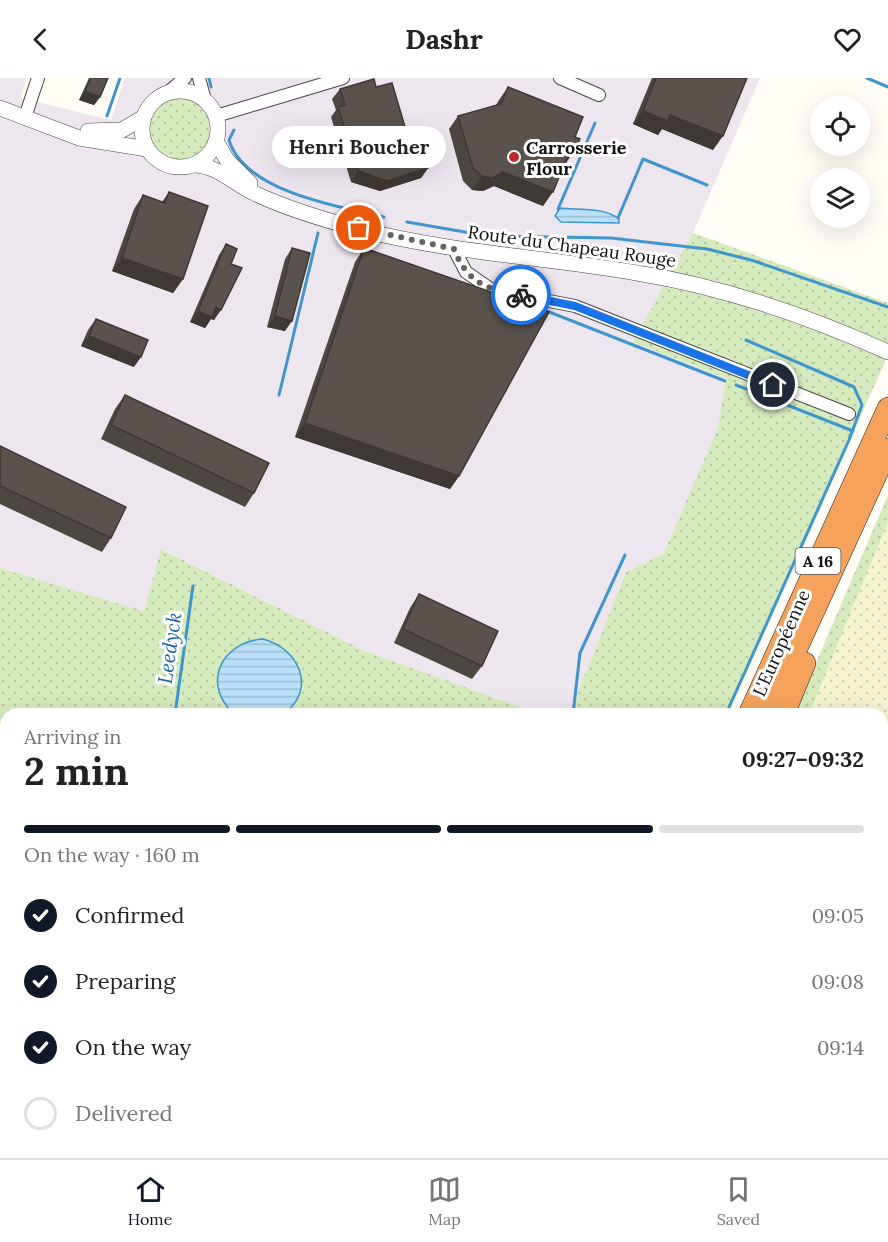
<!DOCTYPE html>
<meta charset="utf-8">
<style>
body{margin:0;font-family:Lora,serif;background:#f2f2f2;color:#222;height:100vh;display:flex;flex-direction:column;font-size:22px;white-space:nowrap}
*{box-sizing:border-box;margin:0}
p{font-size:20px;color:#767676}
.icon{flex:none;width:33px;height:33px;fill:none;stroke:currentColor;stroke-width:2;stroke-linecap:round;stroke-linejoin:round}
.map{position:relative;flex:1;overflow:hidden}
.drawer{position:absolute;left:0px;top:630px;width:888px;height:450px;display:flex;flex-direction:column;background:#fff;border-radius:18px 18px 0 0;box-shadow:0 6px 24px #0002}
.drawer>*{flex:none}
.tools{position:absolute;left:810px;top:18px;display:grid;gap:12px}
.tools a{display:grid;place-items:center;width:60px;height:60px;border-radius:50%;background:#fff;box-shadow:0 6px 24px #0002;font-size:30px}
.pin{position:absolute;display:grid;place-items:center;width:51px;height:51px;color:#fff;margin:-26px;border:3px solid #fff;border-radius:50%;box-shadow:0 2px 6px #0007}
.courier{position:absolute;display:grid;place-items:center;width:60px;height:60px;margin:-30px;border:4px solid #1a73e8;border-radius:50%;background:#fff;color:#222;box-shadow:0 2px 8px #0007}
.bubble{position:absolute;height:42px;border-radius:21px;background:#fff;box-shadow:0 6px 24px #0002;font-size:20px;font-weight:700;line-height:42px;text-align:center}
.overview em{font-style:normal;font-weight:700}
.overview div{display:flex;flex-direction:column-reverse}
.overview{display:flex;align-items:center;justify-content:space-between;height:102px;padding:0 24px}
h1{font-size:39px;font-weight:700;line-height:45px}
.bar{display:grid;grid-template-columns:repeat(4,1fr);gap:9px 6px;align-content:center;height:72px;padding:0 24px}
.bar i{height:8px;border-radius:4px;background:#e0e0e0}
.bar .on{background:#111827}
.bar p{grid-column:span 4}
ol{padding:0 24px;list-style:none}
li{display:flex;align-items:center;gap:18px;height:66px}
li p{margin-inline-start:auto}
li .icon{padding:6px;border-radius:50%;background:#111827;color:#fff;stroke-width:4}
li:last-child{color:#767676}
li i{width:33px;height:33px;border:3px solid #e0e0e0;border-radius:50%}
header{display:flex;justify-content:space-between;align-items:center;height:78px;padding:0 24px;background:#fff;font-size:27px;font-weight:700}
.dock{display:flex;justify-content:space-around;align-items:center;height:84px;border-top:2px solid #e0e0e0;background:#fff;font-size:16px;color:#767676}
.dock a{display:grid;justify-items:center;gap:3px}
.dock .on{color:#111827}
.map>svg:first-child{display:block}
.industrial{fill:#eee6ef}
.farmland{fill:url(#farmland-dots)}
.grass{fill:url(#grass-dots)}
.water{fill:url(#water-rules);stroke:#3f96cf;stroke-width:1.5}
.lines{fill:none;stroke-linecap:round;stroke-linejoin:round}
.stream{stroke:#3f96cf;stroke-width:3}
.minor-casing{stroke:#444;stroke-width:14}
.tertiary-casing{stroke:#444;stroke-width:16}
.motorway-casing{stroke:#222;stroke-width:22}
.minor{stroke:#fff;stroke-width:12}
.tertiary{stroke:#fff;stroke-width:15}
.motorway{stroke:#f5a25d;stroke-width:21}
.wall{fill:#4d4742}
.shaded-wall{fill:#3f3936}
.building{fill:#5a524d;stroke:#3f3936;stroke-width:1.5}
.done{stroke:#646461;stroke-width:6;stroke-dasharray:0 10.8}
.route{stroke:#1a73e8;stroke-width:8}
.poi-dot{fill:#c4262e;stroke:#fff;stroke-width:2}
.labels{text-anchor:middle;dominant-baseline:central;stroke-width:6;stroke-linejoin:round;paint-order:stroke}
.shield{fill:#fff;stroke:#585858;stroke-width:1.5}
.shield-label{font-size:16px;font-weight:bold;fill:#111}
.poi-label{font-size:18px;font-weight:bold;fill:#111;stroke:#fff;text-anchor:start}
.street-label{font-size:18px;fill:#111;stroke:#fff}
.water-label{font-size:20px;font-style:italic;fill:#1768a6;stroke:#fff}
</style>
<header><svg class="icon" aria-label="back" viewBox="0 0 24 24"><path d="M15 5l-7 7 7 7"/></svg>Dashr<svg class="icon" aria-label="heart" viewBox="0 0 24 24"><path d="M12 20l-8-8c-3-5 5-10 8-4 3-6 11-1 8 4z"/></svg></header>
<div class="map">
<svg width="888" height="1080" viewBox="0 0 888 1080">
<defs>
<pattern id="farmland-dots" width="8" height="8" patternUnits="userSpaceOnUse" patternTransform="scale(1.5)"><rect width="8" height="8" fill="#f6f3d4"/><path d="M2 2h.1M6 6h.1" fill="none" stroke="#d2cfb5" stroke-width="1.8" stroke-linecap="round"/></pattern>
<pattern id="grass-dots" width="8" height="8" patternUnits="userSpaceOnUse" patternTransform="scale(1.5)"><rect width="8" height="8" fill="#d5ebbd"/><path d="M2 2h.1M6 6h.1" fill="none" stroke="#b6c8a1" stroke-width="1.8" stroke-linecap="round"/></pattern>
<pattern id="water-rules" width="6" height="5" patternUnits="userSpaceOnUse" patternTransform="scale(1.5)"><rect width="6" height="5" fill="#b9e0f7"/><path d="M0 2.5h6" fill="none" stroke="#9ebfd3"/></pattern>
</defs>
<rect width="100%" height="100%" fill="#fffdf5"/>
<path class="industrial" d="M0,0H26L21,20L111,42L125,0H760L693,155L634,264L726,300L718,349L664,475L626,494L569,636H540L365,573L162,471L144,533L0,490Z"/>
<path class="farmland" d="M888,444V1080H818L820,1074H882V636H809Z"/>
<g class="grass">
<circle cx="180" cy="51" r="32"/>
<path d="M693,155L888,225V277L727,636H569L626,494L664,475L718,349L726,300L633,264Z"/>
<path d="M888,417V444L809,636H794Z"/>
<path d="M161,471L365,573L540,636H6V1074H531L529,1080H0V490L144,533Z"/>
<path d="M744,1074H820L818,1080H741Z"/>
</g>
<g class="water">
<path d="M560,130C579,132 604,129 619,141V145L561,144L555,138Z"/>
<path d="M263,561C298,570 318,610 284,636H234C201,606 221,564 263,561Z"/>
</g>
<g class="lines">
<g class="stream">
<path d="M209,0L211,9"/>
<path d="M867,0L888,9"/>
<path d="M107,38L120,0"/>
<path d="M234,52L229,62C244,113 338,129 384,139"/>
<path d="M558,131L595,45"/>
<path d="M618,140L643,81L707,107"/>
<path d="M407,144L488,158L611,160L707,171L751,182L888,229"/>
<path d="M338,162L367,172"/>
<path d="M539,230L725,303"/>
<path d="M736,307L853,353"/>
<path d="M279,317L318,155"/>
<path d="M175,636L193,508"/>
<path d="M573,636L580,575L625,477"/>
<path d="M726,636L849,362L862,327L854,309L746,262"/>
<path d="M0,809L6,811"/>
<path d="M455,1074L470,1080"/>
<path d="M513,1080L515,1074"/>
</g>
<defs>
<g id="minor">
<path d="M199,0L205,22"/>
<path d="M560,0L599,17"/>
<path d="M167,15L185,0"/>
<path d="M216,38L343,0"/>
<path d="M25,39L38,0"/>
<path d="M454,171L466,194L492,212L575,228L849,336"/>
</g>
<g id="tertiary">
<circle cx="180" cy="51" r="38"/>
<path d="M0,30L79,60L147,71"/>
<path d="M88,53L122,52L144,39"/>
<path d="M216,63L227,82L250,105"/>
<path d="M195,87C219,88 235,107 256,116C288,131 325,142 359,151C451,175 544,179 637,195C724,209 808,238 888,274"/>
</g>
<g id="motorway">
<path d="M749,636L888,330"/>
<path d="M767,636L888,371"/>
<path d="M784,636L805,585"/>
<path d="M547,1080L549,1074"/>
<path d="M565,1080L568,1074"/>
</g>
</defs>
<use href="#minor" class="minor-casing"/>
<use href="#tertiary" class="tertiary-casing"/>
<use href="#motorway" class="motorway-casing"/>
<use href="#minor" class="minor"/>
<use href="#tertiary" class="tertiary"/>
<use href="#motorway" class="motorway"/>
</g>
<g class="wall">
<path d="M89,0H108L100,19L94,27L79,22Z"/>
<path d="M652,0H747L713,72L662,51L658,57L633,46Z"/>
<path d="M376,9L428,90L421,100L380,113L351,104L331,39L336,32L332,21L340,11Z"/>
<path d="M508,9L575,59L566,85H565L543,128L494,108L483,113L472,112L463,103L449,51L458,38L496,27L499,22Z"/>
<path d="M169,114L183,201L173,215L112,193L134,131L143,117L162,124Z"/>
<path d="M226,166L231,186L214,242L211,241L205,250L190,244L219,177Z"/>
<path d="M292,170L285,253L267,249L285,181Z"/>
<path d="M364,170L459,398L450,411L295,359L355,184Z"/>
<path d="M96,241L134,289L81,268L88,252Z"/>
<path d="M125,317L254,415L245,429L101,361L115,331Z"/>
<path d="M0,368L111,460L102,474L0,426Z"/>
<path d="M419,516L482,588L472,601L394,565L410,530Z"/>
</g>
<g class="shaded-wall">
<path d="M85,13L100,19L94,27L79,22Z"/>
<path d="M643,33L670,37L723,58L713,72L662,51L658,57L633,46Z"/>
<path d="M571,70L575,72L566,85L561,83Z"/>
<path d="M428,90L421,100L380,113L351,104L358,93Z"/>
<path d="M503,94L553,114L543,128L494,108L483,113L472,112L482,98Z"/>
<path d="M122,180L183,201L173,215L112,193Z"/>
<path d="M216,229L221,232L214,242L211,241L205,250L190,244L198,233Z"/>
<path d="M275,238L292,243L285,253L267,249Z"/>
<path d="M89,258L141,279L134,289L81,268Z"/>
<path d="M305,345L459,398L450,411L295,359Z"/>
</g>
<g class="building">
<path d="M91,0H108L100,19L85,13Z"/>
<path d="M656,0H747L723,58L670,37L668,43L643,33Z"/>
<path d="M374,1L376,9L392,5L408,59L418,56L428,90L387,103L358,93L338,29L345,27L340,11Z"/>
<path d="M508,9L583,39L575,59L580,61L575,72L571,70L553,114L503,94L492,100L482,98L473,90L458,38L501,26Z"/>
<path d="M169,114L208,128L183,201L122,180L143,117L165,125Z"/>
<path d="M226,166L237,171L231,186L242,190L221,232L216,229L212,239L198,233Z"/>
<path d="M292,170L310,175L292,243L275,238Z"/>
<path d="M364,170L549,234L459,398L305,345Z"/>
<path d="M96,241L148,262L141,279L89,258Z"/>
<path d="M125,317L269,385L254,415L111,347Z"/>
<path d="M0,368L126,429L111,460L0,408Z"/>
<path d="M419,516L498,553L482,588L403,551Z"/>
</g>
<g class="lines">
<path class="done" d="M359,150L454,171C467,205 488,212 521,217"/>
<path class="route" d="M521,217L575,228L773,307"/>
</g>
<circle class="poi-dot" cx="514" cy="79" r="6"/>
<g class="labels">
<rect class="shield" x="795.5" y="470" width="45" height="26" rx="4.5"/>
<g class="shield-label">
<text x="818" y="483">A 16</text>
</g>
<g class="poi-label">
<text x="526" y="69">Carrosserie<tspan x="526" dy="21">Flour</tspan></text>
</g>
<g class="street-label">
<text transform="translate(572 168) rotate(8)">Route du Chapeau Rouge</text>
<text transform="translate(781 565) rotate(-66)">L'Européenne</text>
</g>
<g class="water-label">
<text transform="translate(169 570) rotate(-82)">Leedyck</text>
</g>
</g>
</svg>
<div class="tools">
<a><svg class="icon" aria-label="locate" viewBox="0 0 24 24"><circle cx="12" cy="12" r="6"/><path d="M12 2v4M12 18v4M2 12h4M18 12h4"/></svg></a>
<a><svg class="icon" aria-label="layers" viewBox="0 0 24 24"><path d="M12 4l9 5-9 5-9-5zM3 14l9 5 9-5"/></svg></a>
</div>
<div class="pin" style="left:359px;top:150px;background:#ea580c"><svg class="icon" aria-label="bag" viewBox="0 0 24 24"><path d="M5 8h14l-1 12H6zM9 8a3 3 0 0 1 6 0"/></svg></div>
<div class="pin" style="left:773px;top:307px;background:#1f2937"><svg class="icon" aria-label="home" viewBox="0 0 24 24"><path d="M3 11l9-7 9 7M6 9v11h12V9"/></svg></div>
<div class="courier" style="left:521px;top:217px"><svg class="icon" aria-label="bike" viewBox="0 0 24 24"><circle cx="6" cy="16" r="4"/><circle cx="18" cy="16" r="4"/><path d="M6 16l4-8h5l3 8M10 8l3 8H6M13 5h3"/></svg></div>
<div class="bubble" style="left:272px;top:48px;width:174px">Henri Boucher</div>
<section class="drawer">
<div class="overview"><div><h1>2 min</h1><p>Arriving in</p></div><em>09:27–09:32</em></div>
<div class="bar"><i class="on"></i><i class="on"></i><i class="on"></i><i></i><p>On the way · 160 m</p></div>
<ol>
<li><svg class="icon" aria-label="check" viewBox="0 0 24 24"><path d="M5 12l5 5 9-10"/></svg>Confirmed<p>09:05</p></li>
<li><svg class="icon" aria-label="check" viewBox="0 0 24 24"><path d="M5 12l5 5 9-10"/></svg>Preparing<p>09:08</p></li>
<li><svg class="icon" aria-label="check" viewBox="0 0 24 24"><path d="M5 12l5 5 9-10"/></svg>On the way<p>09:14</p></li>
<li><i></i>Delivered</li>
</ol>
</section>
</div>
<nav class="dock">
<a class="on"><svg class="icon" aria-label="home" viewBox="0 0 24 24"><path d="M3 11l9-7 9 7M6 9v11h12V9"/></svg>Home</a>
<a><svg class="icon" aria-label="map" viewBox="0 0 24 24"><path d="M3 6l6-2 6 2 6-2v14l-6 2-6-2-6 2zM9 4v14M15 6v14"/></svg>Map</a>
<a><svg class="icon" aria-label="saved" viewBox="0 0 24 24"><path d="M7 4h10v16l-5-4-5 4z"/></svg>Saved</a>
</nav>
